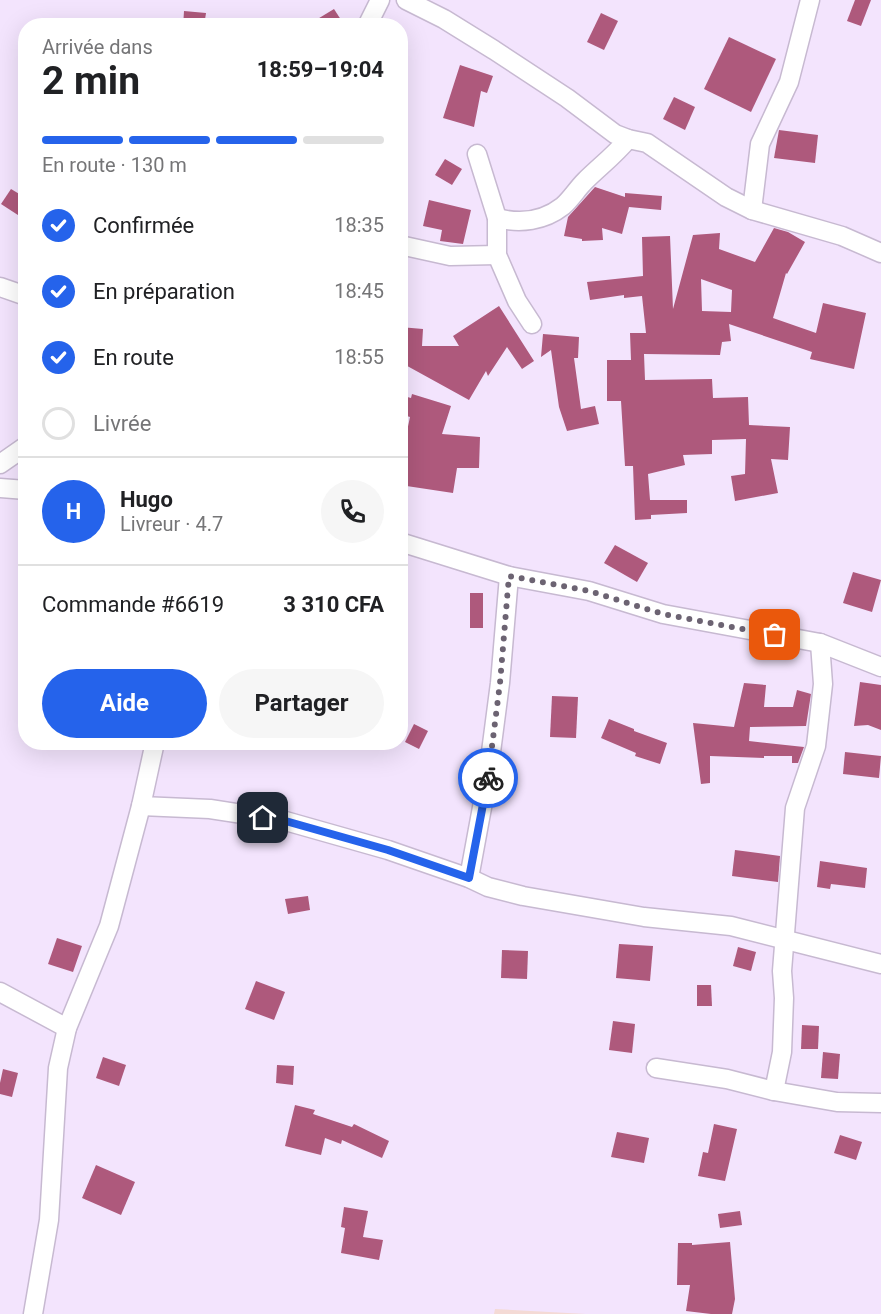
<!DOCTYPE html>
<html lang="fr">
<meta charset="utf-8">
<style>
body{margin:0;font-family:Roboto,sans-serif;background:#f6f6f6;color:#202124;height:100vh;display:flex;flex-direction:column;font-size:22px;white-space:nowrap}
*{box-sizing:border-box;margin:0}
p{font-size:20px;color:#757577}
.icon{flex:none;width:33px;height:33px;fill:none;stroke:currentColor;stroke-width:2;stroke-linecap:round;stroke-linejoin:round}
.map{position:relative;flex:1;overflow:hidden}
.drawer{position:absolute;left:18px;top:18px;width:390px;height:732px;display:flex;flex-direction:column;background:#fff;border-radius:24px;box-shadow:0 6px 24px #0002}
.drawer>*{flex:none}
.pin{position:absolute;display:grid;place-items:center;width:51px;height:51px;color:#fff;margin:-26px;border-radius:12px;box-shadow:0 3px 9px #0006}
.courier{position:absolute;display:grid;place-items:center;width:60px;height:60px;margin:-30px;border:4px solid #2563eb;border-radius:50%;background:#fff;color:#222;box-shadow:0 2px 8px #0007}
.overview em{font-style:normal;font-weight:700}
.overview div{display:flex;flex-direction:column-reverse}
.overview{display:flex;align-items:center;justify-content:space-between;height:102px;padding:0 24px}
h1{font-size:39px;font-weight:700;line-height:45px}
.bar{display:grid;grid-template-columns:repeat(4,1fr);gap:9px 6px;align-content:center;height:72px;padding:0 24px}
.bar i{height:8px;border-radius:4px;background:#e0e0e0}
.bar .active{background:#2563eb}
.bar p{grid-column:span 4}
.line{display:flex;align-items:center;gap:15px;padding:0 24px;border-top:2px solid #e0e0e0}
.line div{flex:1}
.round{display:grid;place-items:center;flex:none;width:63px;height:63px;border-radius:32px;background:#f6f6f6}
ol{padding:0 24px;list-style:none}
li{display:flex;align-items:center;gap:18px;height:66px}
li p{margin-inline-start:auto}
li .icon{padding:6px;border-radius:50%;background:#2563eb;color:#fff;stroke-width:4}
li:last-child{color:#757577}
li i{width:33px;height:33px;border:3px solid #e0e0e0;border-radius:50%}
.primary-button{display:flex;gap:12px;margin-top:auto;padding:12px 24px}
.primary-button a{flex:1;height:69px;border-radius:36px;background:#2563eb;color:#fff;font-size:24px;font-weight:700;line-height:69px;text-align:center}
.primary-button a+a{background:#f6f6f6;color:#202124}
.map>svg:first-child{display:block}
.education{fill:#f4dad5}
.building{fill:#ae597c;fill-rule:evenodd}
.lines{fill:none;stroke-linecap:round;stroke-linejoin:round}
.street-casing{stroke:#c7b9d1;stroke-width:21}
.street{stroke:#fff;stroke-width:18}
.done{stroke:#6c6372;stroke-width:6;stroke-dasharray:0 10.8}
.route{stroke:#2563eb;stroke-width:8}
</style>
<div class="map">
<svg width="881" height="1314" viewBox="0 0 881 1314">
<rect width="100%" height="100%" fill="#f3e4fd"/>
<path class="education" d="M495,1309L586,1314H494Z"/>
<g class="building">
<path d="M855,0H871L861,26L847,21Z"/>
<path d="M334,9L345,26H306Z"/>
<path d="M184,11L206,13L204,26H183Z"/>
<path d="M601,13L618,21L604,50L587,42Z"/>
<path d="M729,37L776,59L751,112L704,89Z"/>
<path d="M460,65L493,76L487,93L481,91L474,127L443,118Z"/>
<path d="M674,97L695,107L685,130L663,119Z"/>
<path d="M779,130L818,135L815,163L774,158Z"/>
<path d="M445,159L462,169L452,185L435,175Z"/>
<path d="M595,187L625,197V193L662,196L661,210L629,207L622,234L602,228L603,240L582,241V239L564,236L568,217Z"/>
<path d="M11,189L26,198V209L21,217L1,204Z"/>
<path d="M429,200L471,210L463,244L440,241L442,230L423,226Z"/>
<path d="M774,228L788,232L805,242L787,274L786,273L773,318L816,333L823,303L866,313L854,369L810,359L812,352L729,324L731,341L722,342L720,355L644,354L645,380L712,379L713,398L748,397L749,425L790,427L788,460L771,459L778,493L735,501L731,476L745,474L746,439L712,440V454L683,455L685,465L648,474L650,500H687V513L651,515V519L635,520L633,466H625L621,401H607V360H631L630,333H646L642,296L624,298V295L590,300L587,282L643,276L642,237L670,236L673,309L693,235L720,233L719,249L755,262ZM701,279L732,290L731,312L702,311Z"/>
<path d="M499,306L534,361L522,369L507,347L488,376L486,371L469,400L400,362V327L423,329L422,346H459L453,336Z"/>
<path d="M543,334L579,337L578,358H574L581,409L595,406L599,424L567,431L559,407L551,350L541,357Z"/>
<path d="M412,394L451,406L442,434L480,437L479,468H457L453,493L400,485V450H403L410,417L400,414V395L411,398Z"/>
<path d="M615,545L648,563L637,582L604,563Z"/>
<path d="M853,572L881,580L872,612L843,603Z"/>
<rect x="470" y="593" width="13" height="35"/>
<path d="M860,682L881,685V730L868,725L854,726Z"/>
<path d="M744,683L766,685L764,707H793L797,690L811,694L806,726L750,727L749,741L804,747L798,763H792V756H764V758L710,756V783L701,784L693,723L734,727Z"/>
<path d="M552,696L578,697L576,738L550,737Z"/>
<path d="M609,719L634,729V731L667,743L660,764L635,756L636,753L601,738Z"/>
<path d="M414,724L428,731L419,749L405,742Z"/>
<path d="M845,752L881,756L879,778L843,774Z"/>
<path d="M735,850L780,856L778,882L732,876Z"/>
<path d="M820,861L867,868L865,888L831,884L830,889L817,887Z"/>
<path d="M308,896L310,910L288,914L285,899Z"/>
<path d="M57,938L82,946L73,972L48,964Z"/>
<path d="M619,944L653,946L650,981L616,978Z"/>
<path d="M738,947L756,952L751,971L733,966Z"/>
<path d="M502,950L528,951L527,979L501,978Z"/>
<path d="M256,981L285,992L274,1020L245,1009Z"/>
<path d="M697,985H711L712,1006H697Z"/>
<path d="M613,1021L635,1024L632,1053L609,1050Z"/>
<path d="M802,1025L819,1026L818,1049H801Z"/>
<path d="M823,1052L840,1054L838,1079L821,1078Z"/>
<path d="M103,1057L126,1065L119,1086L96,1078Z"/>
<path d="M277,1065L294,1066L293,1085L276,1083Z"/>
<path d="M3,1069L18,1073L12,1097L0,1094V1083Z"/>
<path d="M295,1105L315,1110L313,1114L352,1127L354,1124L389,1141L382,1158L342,1140L341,1144L325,1138L321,1155L285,1146Z"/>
<path d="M714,1124L737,1129L725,1181L698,1176L703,1152L708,1153Z"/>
<path d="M617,1132L649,1138L644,1163L611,1157Z"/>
<path d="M840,1135L862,1142L856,1160L834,1153Z"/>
<path d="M96,1165L135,1182L121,1215L82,1198Z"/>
<path d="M344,1207L368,1211L363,1237L383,1240L379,1260L341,1253L345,1228L341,1227Z"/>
<path d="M740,1211L742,1225L720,1228L718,1214Z"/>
<path d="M730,1242L735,1299L732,1314H711L686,1311L690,1285H677L678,1243H692V1245Z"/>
</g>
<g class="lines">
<defs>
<g id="street">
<path d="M406,0L444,19L494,50L567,98L615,134L628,139L647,143L726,197L752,210L842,236L881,253"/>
<path d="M367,26L380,0"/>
<path d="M477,154L497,218V255L517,301L532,324"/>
<path d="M752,210L760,144L789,82L810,0"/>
<path d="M497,218C520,224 544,221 563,206C571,199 577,189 585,181C599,167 615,155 628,139"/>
<path d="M400,245L450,256L497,255"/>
<path d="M0,287L26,296"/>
<path d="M0,464L26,446"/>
<path d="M0,488L26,490"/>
<path d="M400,542L509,576L589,591L663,614L820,643L881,667"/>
<path d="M141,806L210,809L282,820L388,850L469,878L488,887L523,896L644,917L731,926L881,964"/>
<path d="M469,878L488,775L500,683L509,576"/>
<path d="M0,992L67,1028"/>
<path d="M656,1068L727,1079L774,1091L837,1102L881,1103"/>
<path d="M774,1091L782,1052L784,998L782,971L795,808L816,746L823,684L820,643"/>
<path d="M33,1314L49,1220L58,1068L67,1028L109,926L141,806L155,742"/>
</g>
</defs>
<use href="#street" class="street-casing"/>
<use href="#street" class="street"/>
</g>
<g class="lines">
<path class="done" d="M488,778L500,683L509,576L589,591L663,614L775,635"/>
<path class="route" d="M263,818L282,820L388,850L469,878L488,778"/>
</g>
</svg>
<div class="pin" style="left:775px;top:635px;background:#ea580c"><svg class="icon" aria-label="bag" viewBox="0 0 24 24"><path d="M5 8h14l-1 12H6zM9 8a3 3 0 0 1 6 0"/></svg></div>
<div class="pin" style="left:263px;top:818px;background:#1f2937"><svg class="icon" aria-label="home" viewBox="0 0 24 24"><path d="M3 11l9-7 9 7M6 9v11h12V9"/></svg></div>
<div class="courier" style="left:488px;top:778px"><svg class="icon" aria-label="bike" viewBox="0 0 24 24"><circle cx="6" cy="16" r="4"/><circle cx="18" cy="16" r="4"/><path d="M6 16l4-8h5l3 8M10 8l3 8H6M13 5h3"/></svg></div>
<section class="drawer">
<div class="overview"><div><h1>2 min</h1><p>Arrivée dans</p></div><em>18:59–19:04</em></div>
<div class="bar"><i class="active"></i><i class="active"></i><i class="active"></i><i></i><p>En route · 130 m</p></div>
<ol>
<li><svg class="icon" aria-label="check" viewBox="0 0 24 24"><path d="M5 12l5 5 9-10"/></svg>Confirmée<p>18:35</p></li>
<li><svg class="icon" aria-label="check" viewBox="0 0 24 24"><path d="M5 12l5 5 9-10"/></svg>En préparation<p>18:45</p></li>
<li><svg class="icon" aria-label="check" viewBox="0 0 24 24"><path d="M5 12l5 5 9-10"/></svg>En route<p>18:55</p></li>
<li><i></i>Livrée</li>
</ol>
<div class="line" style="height:108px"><b class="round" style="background:#2563eb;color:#fff">H</b><div><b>Hugo</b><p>Livreur · 4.7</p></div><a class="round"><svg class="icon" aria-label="phone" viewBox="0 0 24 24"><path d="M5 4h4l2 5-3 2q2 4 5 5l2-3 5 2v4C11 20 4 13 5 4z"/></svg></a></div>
<div class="line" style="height:78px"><div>Commande #6619</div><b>3 310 CFA</b></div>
<div class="primary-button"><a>Aide</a><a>Partager</a></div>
</section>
</div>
